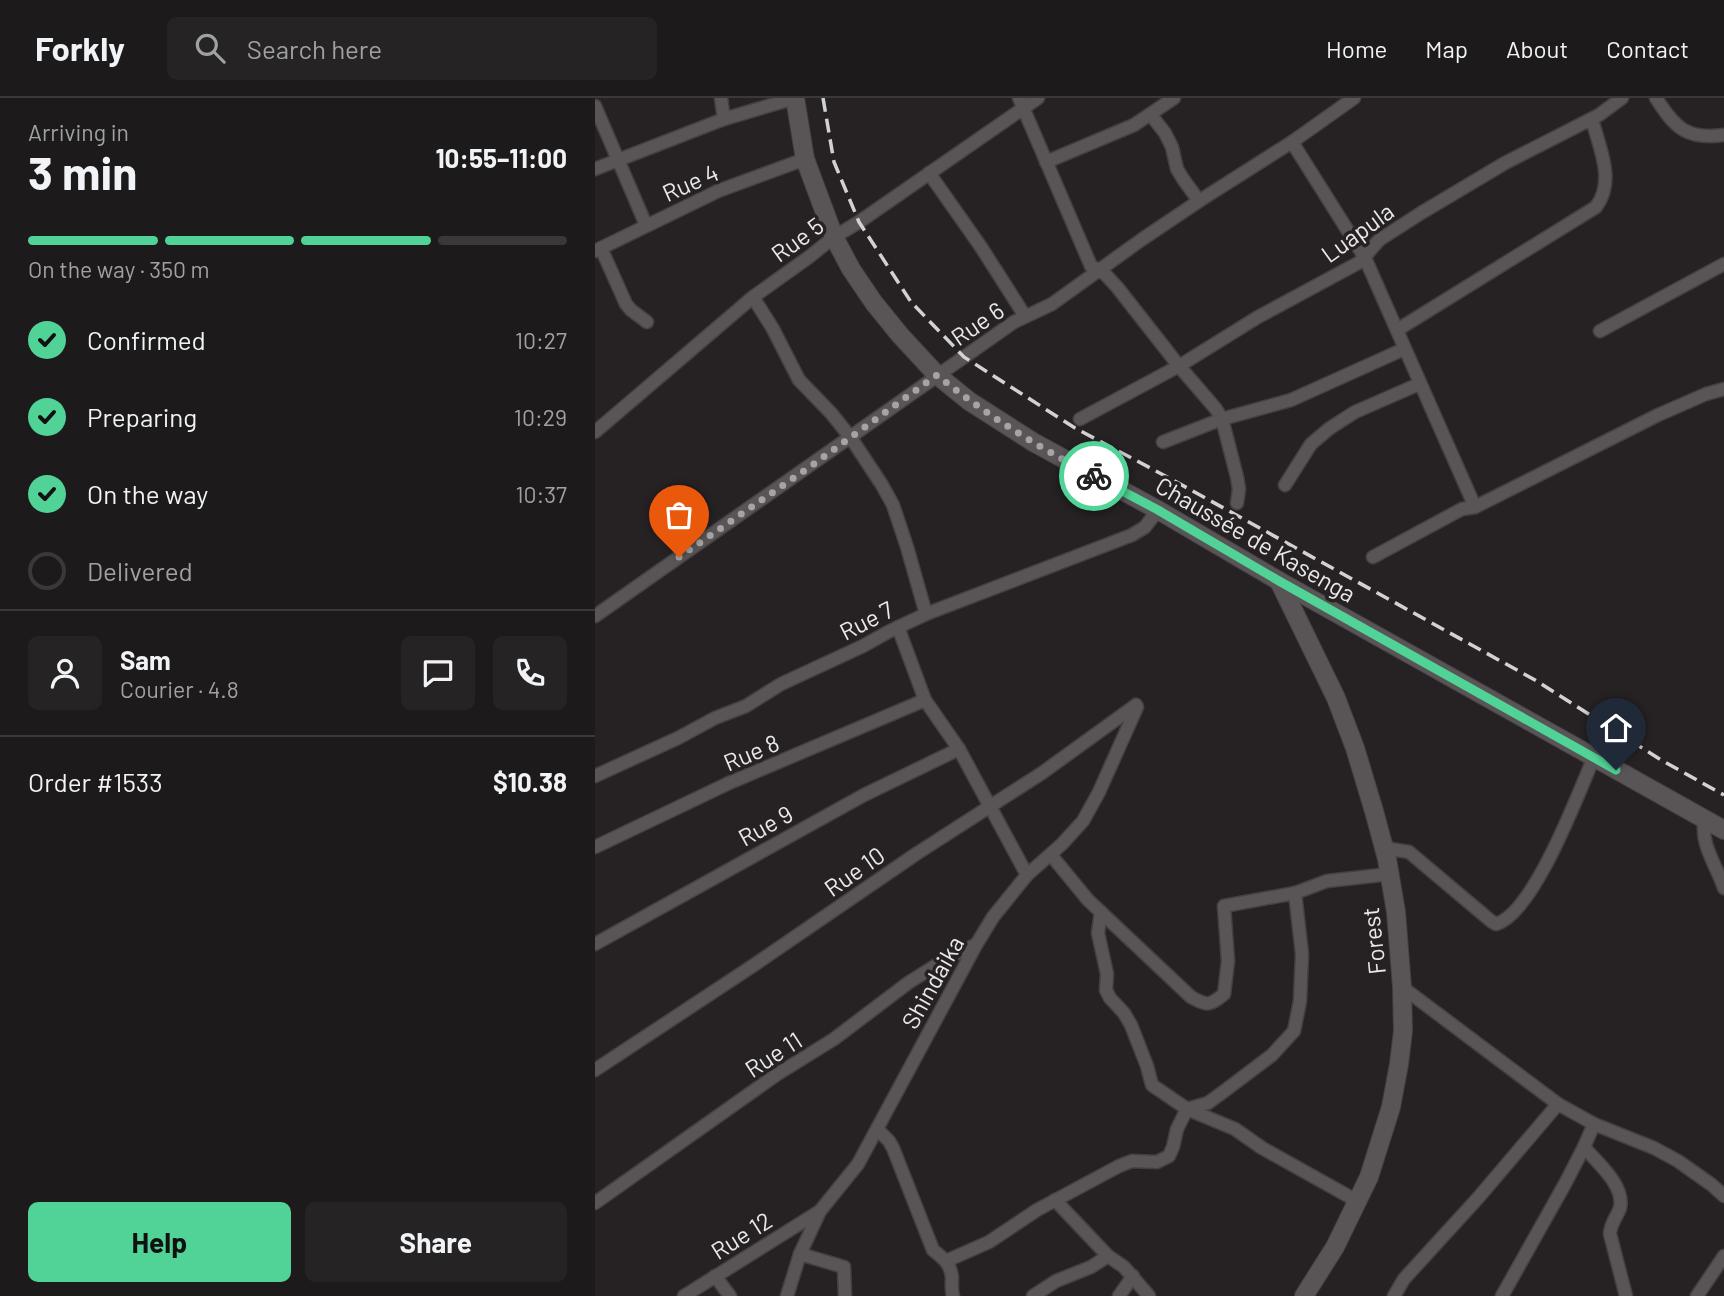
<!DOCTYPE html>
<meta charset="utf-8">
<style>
body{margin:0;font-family:Barlow,sans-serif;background:#252324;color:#f1f3f6;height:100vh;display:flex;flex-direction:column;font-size:26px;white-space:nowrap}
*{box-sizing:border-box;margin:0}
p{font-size:23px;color:#a0a1a3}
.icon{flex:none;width:38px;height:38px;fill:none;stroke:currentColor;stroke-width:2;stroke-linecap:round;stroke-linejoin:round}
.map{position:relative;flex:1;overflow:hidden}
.details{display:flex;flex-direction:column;background:#1c1a1b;width:595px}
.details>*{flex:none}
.pin{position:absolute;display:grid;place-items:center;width:60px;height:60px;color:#fff;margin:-72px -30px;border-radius:50% 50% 50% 0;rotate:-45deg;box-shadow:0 0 7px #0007}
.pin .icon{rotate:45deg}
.courier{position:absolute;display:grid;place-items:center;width:70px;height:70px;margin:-35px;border:5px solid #51d397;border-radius:50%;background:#fff;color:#222;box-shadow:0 2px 9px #0007}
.summary em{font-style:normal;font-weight:700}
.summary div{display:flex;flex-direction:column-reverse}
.summary{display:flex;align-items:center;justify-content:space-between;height:119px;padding:0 28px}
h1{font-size:46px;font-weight:700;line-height:52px}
.bar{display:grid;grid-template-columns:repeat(4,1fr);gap:10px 7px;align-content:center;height:84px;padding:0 28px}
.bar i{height:9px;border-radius:5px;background:#3a383a}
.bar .current{background:#51d397}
.bar p{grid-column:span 4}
.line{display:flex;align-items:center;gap:18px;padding:0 28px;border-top:2px solid #3a383a}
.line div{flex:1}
.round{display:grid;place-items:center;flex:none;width:74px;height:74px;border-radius:10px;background:#252324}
ol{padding:0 28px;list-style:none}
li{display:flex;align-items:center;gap:21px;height:77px}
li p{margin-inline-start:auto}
li .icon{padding:7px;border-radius:50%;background:#51d397;color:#111;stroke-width:4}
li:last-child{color:#a0a1a3}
li i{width:38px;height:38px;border:4px solid #3a383a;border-radius:50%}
.primary-button{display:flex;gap:14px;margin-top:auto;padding:14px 28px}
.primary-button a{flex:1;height:80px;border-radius:10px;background:#51d397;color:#111;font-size:28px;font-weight:700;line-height:80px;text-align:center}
.primary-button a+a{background:#252324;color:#f1f3f6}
header{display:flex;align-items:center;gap:42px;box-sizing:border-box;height:98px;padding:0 35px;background:#1c1a1b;border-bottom:2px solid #3a383a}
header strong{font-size:33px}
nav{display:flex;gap:38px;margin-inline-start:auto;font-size:24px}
.search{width:490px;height:63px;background:#252324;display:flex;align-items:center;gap:18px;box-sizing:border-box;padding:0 24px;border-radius:10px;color:#a0a1a3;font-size:26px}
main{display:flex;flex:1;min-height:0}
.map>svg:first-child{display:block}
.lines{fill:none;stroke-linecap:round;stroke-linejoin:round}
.street-casing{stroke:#444042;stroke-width:15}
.secondary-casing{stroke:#444042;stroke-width:20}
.street{stroke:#595557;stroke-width:12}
.secondary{stroke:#595557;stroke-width:18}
.rail{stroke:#d3d1d2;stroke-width:3.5;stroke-dasharray:14 7;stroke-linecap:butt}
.done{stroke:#a5a3a4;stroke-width:7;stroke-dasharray:0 12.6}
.route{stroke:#51d397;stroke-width:9}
.labels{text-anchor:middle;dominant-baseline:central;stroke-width:7;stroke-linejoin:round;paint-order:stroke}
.street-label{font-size:24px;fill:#eae8e9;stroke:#262224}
</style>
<header>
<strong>Forkly</strong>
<div class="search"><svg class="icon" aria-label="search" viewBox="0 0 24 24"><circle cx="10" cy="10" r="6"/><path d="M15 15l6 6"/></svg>Search here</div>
<nav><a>Home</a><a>Map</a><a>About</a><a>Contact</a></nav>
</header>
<main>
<section class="details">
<div class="summary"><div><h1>3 min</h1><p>Arriving in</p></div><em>10:55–11:00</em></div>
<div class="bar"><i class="current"></i><i class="current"></i><i class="current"></i><i></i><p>On the way · 350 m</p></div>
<ol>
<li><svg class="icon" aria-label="check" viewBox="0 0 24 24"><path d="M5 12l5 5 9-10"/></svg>Confirmed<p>10:27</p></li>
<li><svg class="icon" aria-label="check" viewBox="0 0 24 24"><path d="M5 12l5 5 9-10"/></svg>Preparing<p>10:29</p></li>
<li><svg class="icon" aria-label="check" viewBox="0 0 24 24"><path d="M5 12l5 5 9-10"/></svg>On the way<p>10:37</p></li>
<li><i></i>Delivered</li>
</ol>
<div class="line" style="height:126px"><a class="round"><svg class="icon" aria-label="person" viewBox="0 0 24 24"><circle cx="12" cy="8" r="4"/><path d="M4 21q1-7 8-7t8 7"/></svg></a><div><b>Sam</b><p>Courier · 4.8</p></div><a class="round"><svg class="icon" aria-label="chat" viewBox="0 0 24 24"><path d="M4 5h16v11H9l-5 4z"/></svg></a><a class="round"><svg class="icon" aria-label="phone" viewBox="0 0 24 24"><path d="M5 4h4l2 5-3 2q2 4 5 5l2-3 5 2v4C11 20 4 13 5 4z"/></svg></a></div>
<div class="line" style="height:91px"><div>Order #1533</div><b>$10.38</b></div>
<div class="primary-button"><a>Help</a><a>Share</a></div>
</section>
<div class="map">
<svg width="1129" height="1198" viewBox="0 0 1129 1198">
<rect width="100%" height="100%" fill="#262224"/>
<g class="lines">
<defs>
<g id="street">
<path d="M126,0L129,21"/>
<path d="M424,0L496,168L510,176L522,189L584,268L621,311L627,321L642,379L644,391L642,405"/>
<path d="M1061,0C1080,30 1092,42 1129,37"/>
<path d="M0,8L51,127"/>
<path d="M556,17L570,35L577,49L582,71L588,81L604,103"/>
<path d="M697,44L770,160L880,409"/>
<path d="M451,64L539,27L579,0"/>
<path d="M0,71L129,21L200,0"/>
<path d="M334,75L386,149L430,218"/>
<path d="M6,150L31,206L36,212L52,224"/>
<path d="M0,153L123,93L210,61"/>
<path d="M158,199L178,231L204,282L236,315L256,340L287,387L298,407L312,449L331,516"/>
<path d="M802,232L1001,109C1021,82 1004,50 997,21"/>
<path d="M1005,233L1129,166"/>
<path d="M485,321L584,268L663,219L765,164L784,142L826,115L910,65L1004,17L1027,0"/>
<path d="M0,334L158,199L214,159L239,139L264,124L443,0"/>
<path d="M568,344L627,321L696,302L809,251"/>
<path d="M690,387L716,346L735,330L760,314L824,286"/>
<path d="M778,459L867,411L880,409L1063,317L1111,296L1129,291"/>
<path d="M0,518L419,224L457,206L546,142L604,103L697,44L759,0"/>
<path d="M303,529L330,602L364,651L432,777"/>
<path d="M0,678L83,640L120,620L151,608L186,586L268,548L293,534L331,516L537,437L550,429L563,412"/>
<path d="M1110,721C1104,745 1122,768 1129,790"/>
<path d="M0,749L134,685L330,602"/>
<path d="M789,750L814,754L896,823L901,826C939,815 983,696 999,659"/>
<path d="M456,757L493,802L596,899C612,908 615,908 629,896L633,863L629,808L700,795"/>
<path d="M506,814L503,835L512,876L511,892L515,900L529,915L536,927L552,968L557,987L592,1011L640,1031L667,1050L762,1103"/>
<path d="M0,846L269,697L364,651"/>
<path d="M807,889L963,1006L999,1026L1059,1050L1083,1063L1117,1087L1129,1098"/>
<path d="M0,972L159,867L321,756L447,675L541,607"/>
<path d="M282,1031L294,1043L298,1050L338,1152C348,1160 356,1166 357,1180C357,1187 356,1191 358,1198"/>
<path d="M989,1049C1003,1066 1030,1087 1025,1110C1022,1119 1015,1126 1015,1136L1031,1198"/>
<path d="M460,1102L513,1158L529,1169L554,1198"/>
<path d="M0,1105L181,977L239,941L313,885L354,859L380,847"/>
<path d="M205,1156L249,1169L250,1198"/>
<path d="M351,1163L394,1144L442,1112L524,1068L537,1063L562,1064L574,1058L578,1049L582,1031L592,1011L613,1005L632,991L677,957L699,933L705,903L707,856L700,795L732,783L795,776"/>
<path d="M120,1178L135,1198"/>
<path d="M89,1198L225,1113"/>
<path d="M192,1198L205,1156L225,1113L263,1066L381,847L398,819L432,777L467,746L488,723L504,694L542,609L541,607"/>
<path d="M438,1198L461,1183L496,1169L513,1158"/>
<path d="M524,1198L538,1178"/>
<path d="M799,1198L809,1181L883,1100L963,1006"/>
<path d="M907,1198L971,1084L989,1049L999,1026"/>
<path d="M1102,1198L1129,1158"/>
</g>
<g id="secondary">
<path d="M200,0L210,61L239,139L256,171L279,205L305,237L342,277L374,303L438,344L563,412L684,483L1129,732"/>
<path d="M684,483L741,600L760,650L779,713L792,761L801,814L807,889L808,933L804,966L796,1009L774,1079L740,1149L709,1198"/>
</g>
</defs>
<use href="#street" class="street-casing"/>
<use href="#secondary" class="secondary-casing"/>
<use href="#street" class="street"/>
<use href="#secondary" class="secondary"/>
<path class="rail" d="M228,0L239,64L264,124L316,204L369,259L480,330L576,381L940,582L1066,662L1129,697"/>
</g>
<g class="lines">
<path class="done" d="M84,459L216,368L342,277C391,317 443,349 499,378"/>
<path class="route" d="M499,378L563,412L684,483L1021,672"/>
</g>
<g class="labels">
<g class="street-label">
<text transform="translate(95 84) rotate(-24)">Rue 4</text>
<text transform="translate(762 134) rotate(-36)">Luapula</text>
<text transform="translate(202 141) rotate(-36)">Rue 5</text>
<text transform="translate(382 225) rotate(-34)">Rue 6</text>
<text transform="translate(661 441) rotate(30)">Chaussée de Kasenga</text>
<text transform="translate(271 522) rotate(-27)">Rue 7</text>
<text transform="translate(156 654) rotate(-23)">Rue 8</text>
<text transform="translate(170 727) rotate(-29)">Rue 9</text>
<text transform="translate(259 773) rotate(-35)">Rue 10</text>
<text transform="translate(778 843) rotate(-96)">Forest</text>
<text transform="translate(337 884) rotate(-61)">Shindaika</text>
<text transform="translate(178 956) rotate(-33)">Rue 11</text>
<text transform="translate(146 1137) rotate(-32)">Rue 12</text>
</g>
</g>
</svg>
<div class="pin" style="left:84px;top:459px;background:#ea580c"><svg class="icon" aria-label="bag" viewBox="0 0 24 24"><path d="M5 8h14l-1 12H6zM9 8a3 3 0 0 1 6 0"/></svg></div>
<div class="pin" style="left:1021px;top:672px;background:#1f2937"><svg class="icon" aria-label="home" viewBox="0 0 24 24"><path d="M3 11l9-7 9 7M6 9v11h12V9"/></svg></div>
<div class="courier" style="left:499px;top:378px"><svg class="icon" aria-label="bike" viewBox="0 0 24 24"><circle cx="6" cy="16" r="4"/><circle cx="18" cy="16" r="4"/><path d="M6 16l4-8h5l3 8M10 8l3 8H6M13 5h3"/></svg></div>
</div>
</main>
